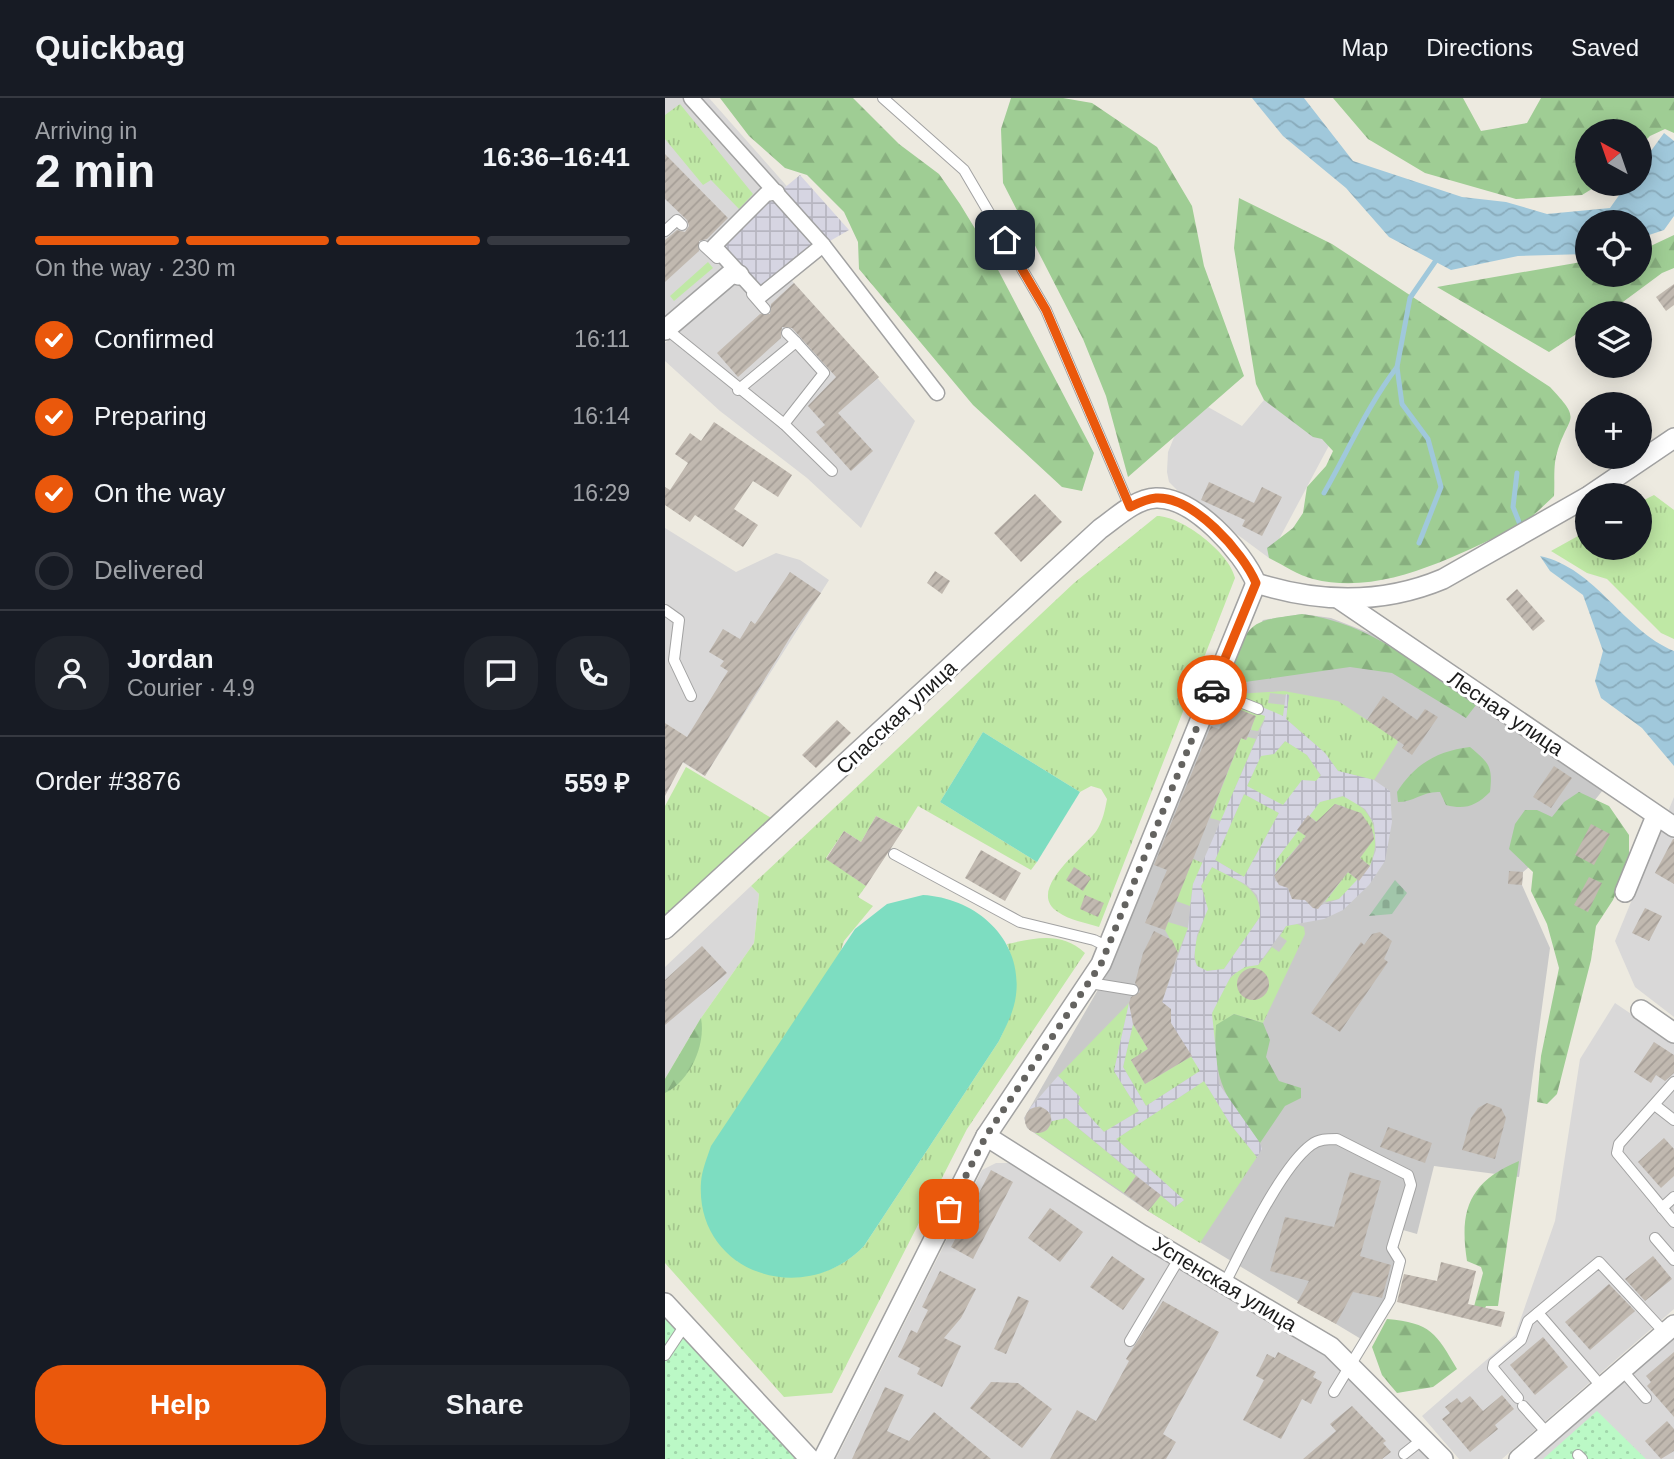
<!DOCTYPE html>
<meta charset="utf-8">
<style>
body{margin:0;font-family:Arial,sans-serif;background:#20242c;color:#f1f3f6;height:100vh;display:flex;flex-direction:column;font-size:26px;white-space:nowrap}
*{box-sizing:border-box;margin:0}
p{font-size:23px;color:#9ea1a6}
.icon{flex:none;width:38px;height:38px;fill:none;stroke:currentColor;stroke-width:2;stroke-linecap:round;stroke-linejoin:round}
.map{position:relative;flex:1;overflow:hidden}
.sheet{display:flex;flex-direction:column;background:#171b24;width:665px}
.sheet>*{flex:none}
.needle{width:46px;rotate:320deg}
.tools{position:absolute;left:910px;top:21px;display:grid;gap:14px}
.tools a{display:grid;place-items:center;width:77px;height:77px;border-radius:50%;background:#171b24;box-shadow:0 4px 18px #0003;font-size:35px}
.pin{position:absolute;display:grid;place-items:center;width:60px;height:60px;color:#fff;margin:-30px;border-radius:14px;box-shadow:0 4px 10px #0006}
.courier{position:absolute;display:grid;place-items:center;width:70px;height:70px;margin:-35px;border:5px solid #ea580c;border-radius:50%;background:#fff;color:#222;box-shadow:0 2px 9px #0007}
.headline em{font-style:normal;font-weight:700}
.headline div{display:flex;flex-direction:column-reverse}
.headline{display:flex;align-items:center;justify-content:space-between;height:119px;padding:0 35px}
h1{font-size:46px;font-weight:700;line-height:52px}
.bar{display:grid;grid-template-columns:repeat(4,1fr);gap:10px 7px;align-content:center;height:84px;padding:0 35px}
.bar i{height:9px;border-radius:5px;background:#363941}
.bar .active{background:#ea580c}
.bar p{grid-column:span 4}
.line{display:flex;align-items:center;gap:18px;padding:0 35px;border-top:2px solid #363941}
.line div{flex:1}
.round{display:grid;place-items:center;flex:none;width:74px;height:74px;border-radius:28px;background:#20242c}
ol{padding:0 35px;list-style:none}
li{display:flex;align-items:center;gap:21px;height:77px}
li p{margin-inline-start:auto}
li .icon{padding:7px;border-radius:50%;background:#ea580c;color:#fff;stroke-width:4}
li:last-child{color:#9ea1a6}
li i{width:38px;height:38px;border:4px solid #363941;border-radius:50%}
.button{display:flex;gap:14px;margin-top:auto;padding:14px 35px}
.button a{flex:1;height:80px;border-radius:28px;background:#ea580c;color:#fff;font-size:28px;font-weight:700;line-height:80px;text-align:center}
.button a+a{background:#20242c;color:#f1f3f6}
header{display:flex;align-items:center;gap:42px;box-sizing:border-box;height:98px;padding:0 35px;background:#171b24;border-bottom:2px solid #363941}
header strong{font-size:33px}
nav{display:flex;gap:38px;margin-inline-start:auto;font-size:24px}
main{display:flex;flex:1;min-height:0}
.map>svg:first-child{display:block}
.residential{fill:#d9d8d8}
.religious{fill:#c9c9c9}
.grass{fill:url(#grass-tufts)}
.forest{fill:url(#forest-firs)}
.cemetery{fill:url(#cemetery-stones)}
.park{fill:url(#park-dots)}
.pitch{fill:#7dddc1}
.plaza{fill:url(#plaza-grid);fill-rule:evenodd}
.water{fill:url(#water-waves)}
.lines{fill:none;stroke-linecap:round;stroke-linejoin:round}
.stream{stroke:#a0c8db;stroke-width:5}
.building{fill:url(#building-hatch)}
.service-casing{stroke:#a2a2a2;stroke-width:12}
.pedestrian-casing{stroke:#a2a2a2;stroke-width:17}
.minor-casing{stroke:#a2a2a2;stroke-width:22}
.service{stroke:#fff;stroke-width:10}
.pedestrian{stroke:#fff;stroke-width:14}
.minor{stroke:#fff;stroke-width:19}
.done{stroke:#646360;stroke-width:7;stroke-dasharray:0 12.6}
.route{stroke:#ea580c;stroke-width:9}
.labels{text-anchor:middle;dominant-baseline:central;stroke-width:6;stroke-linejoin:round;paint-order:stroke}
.street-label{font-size:21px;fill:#1b1b1b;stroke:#fff}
</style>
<header>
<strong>Quickbag</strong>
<nav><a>Map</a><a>Directions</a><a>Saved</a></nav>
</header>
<main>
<section class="sheet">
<div class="headline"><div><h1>2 min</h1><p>Arriving in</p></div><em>16:36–16:41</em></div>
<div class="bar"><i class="active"></i><i class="active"></i><i class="active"></i><i></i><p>On the way · 230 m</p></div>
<ol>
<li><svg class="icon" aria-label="check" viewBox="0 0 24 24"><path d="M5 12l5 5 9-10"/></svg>Confirmed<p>16:11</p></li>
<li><svg class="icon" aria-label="check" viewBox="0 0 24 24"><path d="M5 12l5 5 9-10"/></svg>Preparing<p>16:14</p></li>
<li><svg class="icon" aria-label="check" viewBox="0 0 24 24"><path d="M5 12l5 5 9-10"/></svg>On the way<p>16:29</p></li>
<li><i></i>Delivered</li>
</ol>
<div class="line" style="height:126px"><a class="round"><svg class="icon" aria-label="person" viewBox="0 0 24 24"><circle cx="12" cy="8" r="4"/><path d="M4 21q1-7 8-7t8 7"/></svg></a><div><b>Jordan</b><p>Courier · 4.9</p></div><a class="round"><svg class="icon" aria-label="chat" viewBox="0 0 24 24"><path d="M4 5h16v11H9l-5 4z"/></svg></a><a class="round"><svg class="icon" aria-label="phone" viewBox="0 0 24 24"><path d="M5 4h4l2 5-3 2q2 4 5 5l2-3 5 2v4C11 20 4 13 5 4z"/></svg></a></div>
<div class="line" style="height:91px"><div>Order #3876</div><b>559 ₽</b></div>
<div class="button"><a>Help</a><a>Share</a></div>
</section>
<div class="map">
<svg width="1009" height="1361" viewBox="0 0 1009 1361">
<defs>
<pattern id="grass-tufts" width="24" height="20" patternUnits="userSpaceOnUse" patternTransform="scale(1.75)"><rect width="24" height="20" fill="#bfe8a5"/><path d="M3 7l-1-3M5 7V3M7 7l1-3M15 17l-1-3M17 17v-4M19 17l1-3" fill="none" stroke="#a4c68d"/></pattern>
<pattern id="forest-firs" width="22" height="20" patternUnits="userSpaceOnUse" patternTransform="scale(1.75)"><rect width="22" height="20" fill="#9fcd94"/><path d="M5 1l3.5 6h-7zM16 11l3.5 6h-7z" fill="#88af7f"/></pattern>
<pattern id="cemetery-stones" width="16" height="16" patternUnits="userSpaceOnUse" patternTransform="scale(1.75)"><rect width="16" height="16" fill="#a1c6aa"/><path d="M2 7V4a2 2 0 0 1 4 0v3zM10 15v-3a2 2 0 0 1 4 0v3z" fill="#8aaa92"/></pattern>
<pattern id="park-dots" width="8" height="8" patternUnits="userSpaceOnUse" patternTransform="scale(1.75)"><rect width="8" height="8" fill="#bbf9c6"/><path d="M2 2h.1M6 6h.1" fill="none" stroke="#a0d5aa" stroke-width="1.8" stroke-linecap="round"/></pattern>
<pattern id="plaza-grid" width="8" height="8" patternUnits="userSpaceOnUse" patternTransform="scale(1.75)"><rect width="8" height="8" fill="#d6d5e2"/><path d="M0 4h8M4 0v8" fill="none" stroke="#b7b6c1"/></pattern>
<pattern id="water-waves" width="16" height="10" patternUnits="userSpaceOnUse" patternTransform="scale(1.75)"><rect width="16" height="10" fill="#a0c8db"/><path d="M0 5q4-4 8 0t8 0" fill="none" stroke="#89abbb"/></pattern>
<pattern id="building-hatch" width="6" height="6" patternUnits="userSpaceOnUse" patternTransform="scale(1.75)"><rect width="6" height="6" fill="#c1b9b0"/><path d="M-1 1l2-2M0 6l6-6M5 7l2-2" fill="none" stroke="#a59e97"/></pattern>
</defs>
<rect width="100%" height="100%" fill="#edeae0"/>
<g class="residential">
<path d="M0,0H44L127,94L93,143L0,224Z"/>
<path d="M122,177L250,323L196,430L142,380L55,313L0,263V245L76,179Z"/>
<path d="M599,302L668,340L604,460L512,392L504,384L502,374L503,354L510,337L543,309L577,328Z"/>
<path d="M0,430L71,474L111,455L135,462L164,482L40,678L17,664L22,639L0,625Z"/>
<path d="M1009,699V919L970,889L950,843Z"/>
<path d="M86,788L94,796L89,845L36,920L0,981V869Z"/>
<path d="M950,905L1009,945V1211L837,1361H794L757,1318L850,1237L890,1123L915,961Z"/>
<path d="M331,1065H346L357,1070L670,1260L769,1361H171L317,1072Z"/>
<path d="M1009,1231V1361H861Z"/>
</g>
<path class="religious" d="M637,516L666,520L707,536L938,692L904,734L858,774L857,787L885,850L854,1079L769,1068L752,1136L738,1132L720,1201L696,1241L483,1113L362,1030L359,1020L446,869L463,814L568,565L598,522Z"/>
<g class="grass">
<path d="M15,6L88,96L74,111L46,82L38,87L0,41V17Z"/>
<path d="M43,164L48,170L9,203L5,198Z"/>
<path d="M989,397L1009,412V541L996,535L942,481L922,475L886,453L922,433V450H975V404Z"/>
<path d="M492,418C517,418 565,455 570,480L434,829C421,825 404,822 393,814C359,792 421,749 432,732C438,722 440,712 442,701L436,691L426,688L415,694L318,634L275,704L372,764L366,772L253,708L238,732L211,718L196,744L179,733L161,760L201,788L193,799L208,808L179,843L72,1163C115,1187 164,1184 199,1148L334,943C350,909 356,882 342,846C371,840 396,833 420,855L302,1031L167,1295L119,1299L0,1165V981L36,920L89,845L94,796L86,788L409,485Z"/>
<path d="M619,593L673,603L731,641L733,644L709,682L673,673L660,655L621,621L624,597L605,595L603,605L620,607L618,619L601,618L593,633L586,632L590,618L563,607L571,596Z"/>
<path d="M583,639L591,641L556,723L545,720L576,640L581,642Z"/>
<path d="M621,642L642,657L656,678L651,683H637L618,708L582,688L596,657L609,656Z"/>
<path d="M21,669L108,721L0,822V708Z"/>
<path d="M579,696L614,715L579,779L550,762Z"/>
<path d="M678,698C710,711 717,737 705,768L695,760L709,737L696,715L682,714L680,709L670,706L652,724L643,717L654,704Z"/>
<path d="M632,732L641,738L610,775L611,762Z"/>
<path d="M528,761L538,765L528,786L525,808L511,803Z"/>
<path d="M547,769C570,781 597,789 595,819L559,871L542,873L532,868C521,836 552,824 536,788Z"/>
<path d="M683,774L694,783L674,801L660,804Z"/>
<path d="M503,824L523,830L513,855L500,832Z"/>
<path d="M632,826L639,829L640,836L598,925L569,916L552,927L549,951C549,940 546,927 547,917C549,898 571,863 593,867L607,849L614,854L622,843L615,838L621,828Z"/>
<path d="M464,905L449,973L474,1013L439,1034L413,1006L415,999L393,978Z"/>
<path d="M468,926L483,951L466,962L480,986L527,958L535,973L481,1008L458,969Z"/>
<path d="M539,983L566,1027L592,1059L535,1145L483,1113L496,1097L509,1109L519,1102L451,1041Z"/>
<path d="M401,1020L471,1078L459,1095L370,1035L382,1032L387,1023Z"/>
</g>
<g class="forest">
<path d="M55,0H188L234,46L274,76L295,106L320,147L429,355L417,393L397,389L308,307L194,171L193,144L179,114L142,77L120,70L84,38Z"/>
<path d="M346,0H398L427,5L492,49L527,108L539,168L579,278L463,379L441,298L418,241L338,85L336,31Z"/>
<path d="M668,0H798L816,33L862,25L876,0H1009V35L1000,31L985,38L975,48V33H922V86H935L917,97L851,101L760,75L703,41Z"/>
<path d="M574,100L667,146L885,289C919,325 903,316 892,355C888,367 890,385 889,398L858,427C793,455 721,499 648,481C633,477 618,467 604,460L602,450L628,430L638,415L642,389L661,368L668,353L657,341L648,339L599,302L591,286L569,150Z"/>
<path d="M1009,137V170L997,175L943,215H922V229L884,254L772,189L922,163V177H975V153Z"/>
<path d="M637,516C706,525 754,568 811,607L801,620L727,575L685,569L580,584L568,565C585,520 591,523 637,516Z"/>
<path d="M805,649C824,665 828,668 825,694C811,708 800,712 781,707L775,694C758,693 749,704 733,704L732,694C750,666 772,653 805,649Z"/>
<path d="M914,694L944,708L964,737V764L948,802L931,828L926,862L892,996L882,1006L872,1004L876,958L894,870L882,826L866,793L868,774L844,751L850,726L860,712H872L887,719L899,704Z"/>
<path d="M569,916L598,925L605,942L601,959L614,983L636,990V1000L620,1008L595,1045C562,1003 547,983 551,927Z"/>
<path d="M36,920C41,947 25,983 0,995V981Z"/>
<path d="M854,1063L833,1208H821L816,1220L807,1216L818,1175L816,1169L802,1163C794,1112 804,1084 854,1063Z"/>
<path d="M722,1221C766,1225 771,1235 792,1271L768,1289L732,1295L717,1277L707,1249Z"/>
</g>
<path class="cemetery" d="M730,782L742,795L727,816L704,818Z"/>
<g class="park">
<path d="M0,1219L128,1358L130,1361H0Z"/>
<path d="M932,1313L981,1361H878Z"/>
</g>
<g class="pitch">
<path d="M318,634L415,694L372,764L275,704Z"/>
<path d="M258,797C311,800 358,841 351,897C349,914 341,928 334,943L199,1148C139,1211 30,1175 36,1084C37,1072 42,1060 46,1048L190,831L222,806Z"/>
</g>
<g class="plaza">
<path d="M135,77L184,132L158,147L95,198L49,148Z"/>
<path d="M621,596L624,597L621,621L660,655L673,673L709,682L725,693L727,724L720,763L704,787L678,812L659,821L621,828L593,867L580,869L566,878L547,915L554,986L595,1045L597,1051L592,1059L566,1027L539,983L451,1041L519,1102L510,1109L401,1020L387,1023L385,1015L375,1008L364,1011L393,978L415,999L413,1006L439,1034L474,1013L449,973L464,905L468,926L458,969L481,1008L535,973L504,922L506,911L496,907L523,830L528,786L599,624L600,618L592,615L595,608L618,618ZM620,643L642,657L656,677L651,683L637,682L618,707L582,688L596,658L609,656ZM579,696L614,715L579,779L550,762ZM678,698L700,711L709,725L711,752L705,768L674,801L648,810L640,802L627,801L622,788L610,783L611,762L655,704ZM547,769L582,787L592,797L595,809V819L559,871L542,873L532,868L529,860L532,837L543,811L536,788Z"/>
</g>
<g class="water">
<path d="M587,0H639L688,63L797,99L841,104L882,116L945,110L962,86H975V68L999,35L1009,43V118L999,132L975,140V124H922V156L853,158L786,172L724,139L681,90L618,38Z"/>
<path d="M875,458C931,470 958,532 1009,553V668L977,630L936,600L930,583L938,553L918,497L885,473Z"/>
</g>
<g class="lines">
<g class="stream">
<path d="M852,375L848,409L854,424"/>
<path d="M659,395C683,353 703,307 732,269"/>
<path d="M754,445L776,389L763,341L737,306L732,269L745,200L774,158"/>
</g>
</g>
<g class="building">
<path d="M0,56L63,120L42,141L34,143V153L0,184V142L12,132L20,134L24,128L22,122L0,101Z"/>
<path d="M129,185L214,279L173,315L208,353L186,373L151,334L160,327L143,308L171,279L127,230L117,229L116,240L73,279L52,255L95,216H105L106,206Z"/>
<path d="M1009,186V207L1001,213L991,199Z"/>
<path d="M49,324L127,377L113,399L88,383L69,411L93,427L78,449L30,417L25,424L0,407V389L5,392L23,365L10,356L25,335L36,343Z"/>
<path d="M544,384L589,405L597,389L617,399L597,438L577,428L580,422L536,402Z"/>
<path d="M370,396L397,424L356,464L329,435Z"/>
<path d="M270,473L285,483L277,496L262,485Z"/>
<path d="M125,474L156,495L129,533L40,678L18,664L0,698V625L22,639L63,573L55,568L59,563L44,554L58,531L75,541L86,523L90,526Z"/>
<path d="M852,491L880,523L868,533L841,501Z"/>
<path d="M718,598L752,622L760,611L773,619L747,657L737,650L739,647L702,622Z"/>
<path d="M563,607L591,618L581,642L576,640L500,832L480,825L502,772L489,767L546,628L554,631Z"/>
<path d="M172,622L186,635L151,670L137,657Z"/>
<path d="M889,668L907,680L886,710L868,699Z"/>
<path d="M670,706L696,715L707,731L709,741L695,760L705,768L694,783L683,774L653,811L648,810L640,802L627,801L623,790L614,787L609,778L641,738L632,732L643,717L651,724Z"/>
<path d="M211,718L238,732L201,788L161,761L179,733L196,744Z"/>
<path d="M926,726L945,736L929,767L910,757Z"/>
<path d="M1008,741H1009V786L990,775Z"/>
<path d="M316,752L356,775L340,803L300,780Z"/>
<path d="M409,769L426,780L418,793L401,782Z"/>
<path d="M844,773L858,774L857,787L843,786Z"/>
<path d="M924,779L937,785L923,814L909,807Z"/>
<path d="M420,797L439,805L433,819L415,811Z"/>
<path d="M980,810L997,818L984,843L967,835Z"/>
<path d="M489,833L507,842L513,855L497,904L506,911V925L527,958L480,986L466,962L483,951L468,926L464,905L466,899L475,894L470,885L478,855Z"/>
<path d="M715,834L727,843L719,861L723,864L675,934L646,915L696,844L699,847L707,836Z"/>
<path d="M37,848L62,875L0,927V882Z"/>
<circle cx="588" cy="886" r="16"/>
<path d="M989,944L1009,957V975L1000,983L991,977L986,985L969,974Z"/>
<path d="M822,1005L836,1010L841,1020L830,1061L797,1052L806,1020L813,1010Z"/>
<circle cx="373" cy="1022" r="13"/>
<path d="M723,1029L767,1045L760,1065L715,1049Z"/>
<path d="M999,1040L1009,1051V1078L996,1090L973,1064Z"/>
<path d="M326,1072L348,1084L308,1161L286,1149Z"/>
<path d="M685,1074L716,1083L695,1158L726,1167L717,1200L688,1194L671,1226L632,1205L644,1183L605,1173L620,1119L669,1129Z"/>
<path d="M471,1078L496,1097L483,1113L459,1095Z"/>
<path d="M385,1110L418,1134L395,1164L363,1140Z"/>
<path d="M447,1158L480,1181L458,1212L425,1189Z"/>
<path d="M988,1158L1007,1181L980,1203L960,1181Z"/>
<path d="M776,1164L811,1173L803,1206L840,1214L836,1229L732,1204L739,1176L772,1183Z"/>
<path d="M275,1173L311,1191L296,1220L279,1240L296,1248L277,1289L252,1276L255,1270L233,1259L246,1232L252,1235L263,1212L257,1209Z"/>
<path d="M944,1186L970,1213L925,1252L900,1224Z"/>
<path d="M353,1198L364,1203L341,1256L329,1251Z"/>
<path d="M498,1203L554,1234L498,1336L511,1344L501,1361H385L412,1312L431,1323L464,1263L461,1261L468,1250Z"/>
<path d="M878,1239L903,1269L870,1297L845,1267Z"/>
<path d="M613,1254L651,1274L648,1279L657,1284L646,1306L637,1301L616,1341L578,1322L599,1282L591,1278L602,1256L610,1260Z"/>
<path d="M1009,1254V1319L982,1288L986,1284L981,1278Z"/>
<path d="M326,1284L353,1285L387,1311L357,1350L305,1310Z"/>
<path d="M220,1289L239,1297L222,1333L244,1343L269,1314L326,1361H187Z"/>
<path d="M837,1297L849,1311L830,1327L833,1331L805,1354L777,1321L785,1315L780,1309L792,1300L796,1305L805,1298L818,1313Z"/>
<path d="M687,1308L721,1343L718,1345L726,1354L717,1361H638L671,1333L665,1326Z"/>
<path d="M1002,1323L1009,1331V1353L996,1361L980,1343Z"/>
</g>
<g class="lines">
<defs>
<g id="service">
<path d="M218,0L299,72L381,212L465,409"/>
<path d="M0,133L12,122L17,127"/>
<path d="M39,148L52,160"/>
<path d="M87,196L100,211"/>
<path d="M0,230L119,326L167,373"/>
<path d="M122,235L131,244"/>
<path d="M73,292L131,244L159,275L119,326"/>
<path d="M0,512L14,522L9,562L26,598"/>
<path d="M547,593L593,611"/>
<path d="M229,756L355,824L429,842L443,849"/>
<path d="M425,885L468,892"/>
<path d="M1009,984L954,1046L952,1055L1009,1124"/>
<path d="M991,1008L1009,1022"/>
<path d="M997,1110L1009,1099"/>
<path d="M990,1140L1009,1162"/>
<path d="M560,1185C578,1150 616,1069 646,1047C654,1041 662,1041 672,1041L743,1077L746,1087L727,1150L735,1163L725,1202L669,1294"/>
<path d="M873,1215L937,1289"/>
<path d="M465,1243L515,1159"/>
<path d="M0,1257L20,1227"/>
<path d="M957,1272L981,1300"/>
<path d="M853,1300L828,1270L829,1265L856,1242L863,1223L934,1164L1000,1235"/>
<path d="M858,1308L883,1336"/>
<path d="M739,1356L758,1341"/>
<path d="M913,1357L917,1361"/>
</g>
<g id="pedestrian">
<path d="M26,0L158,147L272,295"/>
<path d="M112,94L101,96L49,148L95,198L158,147"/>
</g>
<g id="minor">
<path d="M0,232L67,175L74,177"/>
<path d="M925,397L1009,340"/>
<path d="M674,501L1009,729"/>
<path d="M960,794L991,718"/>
<path d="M0,831L435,431C452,419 470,401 491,400C529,399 578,454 591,485C654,505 716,507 778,481L922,399"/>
<path d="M976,912L1009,935"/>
<path d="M321,1038L477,1137L666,1249L778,1361"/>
<path d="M0,1205L145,1361"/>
<path d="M158,1361L321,1038L436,866L591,485"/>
<path d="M854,1361L1009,1227"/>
</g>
</defs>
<use href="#service" class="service-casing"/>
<use href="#pedestrian" class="pedestrian-casing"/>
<use href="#minor" class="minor-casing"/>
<use href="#service" class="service"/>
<use href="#pedestrian" class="pedestrian"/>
<use href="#minor" class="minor"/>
</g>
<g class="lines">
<path class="done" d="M284,1111L321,1038L436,866L547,592"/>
<path class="route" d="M340,142L381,212L465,409C473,405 482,401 491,400C528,398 578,454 591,485L547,592"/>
</g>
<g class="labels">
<g class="street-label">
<text transform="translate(841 615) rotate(34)">Лесная улица</text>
<text transform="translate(231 619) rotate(-43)">Спасская улица</text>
<text transform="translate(560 1186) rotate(31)">Успенская улица</text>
</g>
</g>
</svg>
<div class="tools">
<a><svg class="needle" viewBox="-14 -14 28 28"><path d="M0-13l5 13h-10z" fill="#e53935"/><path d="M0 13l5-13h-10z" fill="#9ea1a6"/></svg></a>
<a><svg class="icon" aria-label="locate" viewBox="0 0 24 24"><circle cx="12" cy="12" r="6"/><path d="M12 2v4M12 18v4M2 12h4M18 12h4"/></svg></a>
<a><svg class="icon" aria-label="layers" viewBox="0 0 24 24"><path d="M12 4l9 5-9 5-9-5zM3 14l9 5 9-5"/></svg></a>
<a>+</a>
<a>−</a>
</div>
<div class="pin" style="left:284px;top:1111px;background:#ea580c"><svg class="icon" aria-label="bag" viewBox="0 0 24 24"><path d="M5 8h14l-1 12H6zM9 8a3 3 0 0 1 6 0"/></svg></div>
<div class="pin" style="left:340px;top:142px;background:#1f2937"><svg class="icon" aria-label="home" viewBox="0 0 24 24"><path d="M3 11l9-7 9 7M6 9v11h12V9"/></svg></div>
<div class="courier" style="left:547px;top:592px"><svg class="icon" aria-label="car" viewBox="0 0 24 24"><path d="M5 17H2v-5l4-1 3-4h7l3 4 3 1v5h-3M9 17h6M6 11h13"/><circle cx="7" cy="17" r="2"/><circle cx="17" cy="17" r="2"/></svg></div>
</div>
</main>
